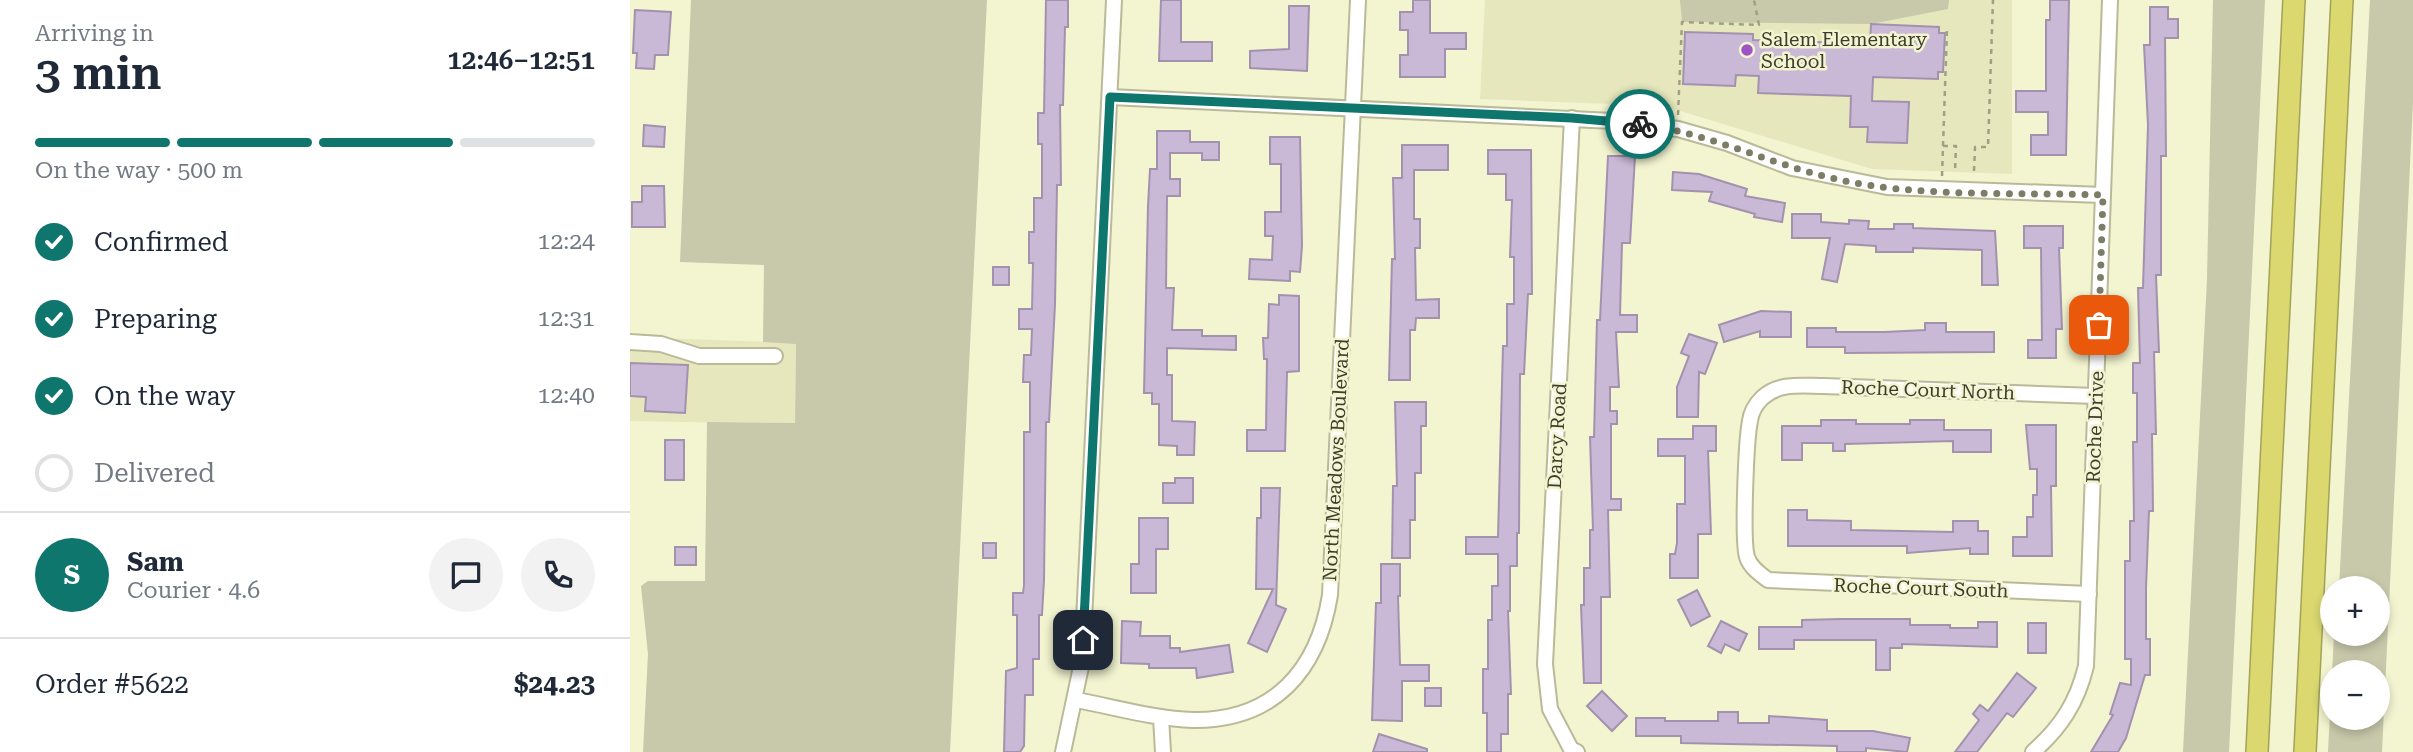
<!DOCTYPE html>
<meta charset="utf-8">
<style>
body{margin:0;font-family:"Roboto Serif",serif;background:#f2f2f3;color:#1f2937;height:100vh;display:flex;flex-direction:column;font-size:26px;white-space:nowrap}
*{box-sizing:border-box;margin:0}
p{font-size:23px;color:#747a83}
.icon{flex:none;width:38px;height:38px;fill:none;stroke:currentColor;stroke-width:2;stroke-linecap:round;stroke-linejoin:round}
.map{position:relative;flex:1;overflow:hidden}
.details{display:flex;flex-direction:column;background:#fff;width:630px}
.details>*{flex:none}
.buttons{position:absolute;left:1690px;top:576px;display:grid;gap:14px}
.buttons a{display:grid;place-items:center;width:70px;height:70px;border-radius:50%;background:#fff;box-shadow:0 4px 10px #0003;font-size:35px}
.pin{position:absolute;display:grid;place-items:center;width:60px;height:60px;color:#fff;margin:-30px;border-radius:14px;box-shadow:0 4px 10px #0006}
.courier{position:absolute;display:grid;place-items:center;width:70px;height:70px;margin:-35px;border:5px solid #0f766e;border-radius:50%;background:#fff;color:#222;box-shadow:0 2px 9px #0007}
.head em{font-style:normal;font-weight:600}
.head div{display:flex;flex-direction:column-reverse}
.head{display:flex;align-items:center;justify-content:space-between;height:119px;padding:0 35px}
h1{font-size:46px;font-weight:600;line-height:52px}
.bar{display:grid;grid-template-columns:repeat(4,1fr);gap:10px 7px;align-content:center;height:84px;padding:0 35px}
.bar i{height:9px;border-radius:5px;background:#e0e1e3}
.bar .active{background:#0f766e}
.bar p{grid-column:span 4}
.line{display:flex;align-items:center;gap:18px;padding:0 35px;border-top:2px solid #e0e1e3}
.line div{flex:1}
.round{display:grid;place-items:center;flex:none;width:74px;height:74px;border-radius:37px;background:#f2f2f3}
ol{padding:0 35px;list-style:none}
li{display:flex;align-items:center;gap:21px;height:77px}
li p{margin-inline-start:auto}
li .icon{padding:7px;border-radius:50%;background:#0f766e;color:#fff;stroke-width:4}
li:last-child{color:#747a83}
li i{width:38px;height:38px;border:4px solid #e0e1e3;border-radius:50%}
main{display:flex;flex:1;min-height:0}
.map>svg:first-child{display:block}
.built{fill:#e7e7bd}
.green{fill:#c8c8ab;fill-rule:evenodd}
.building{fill:#cab9d6;stroke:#a392ae;stroke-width:2}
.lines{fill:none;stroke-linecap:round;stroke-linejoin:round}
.minor-casing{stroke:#baba98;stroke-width:18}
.highway-casing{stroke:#a3a259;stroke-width:24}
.path{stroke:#9fa086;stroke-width:2.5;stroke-dasharray:5 5;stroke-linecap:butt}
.minor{stroke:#fff;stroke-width:14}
.highway{stroke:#dad86f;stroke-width:21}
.done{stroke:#7d7d67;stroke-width:7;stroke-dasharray:0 12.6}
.route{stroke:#0f766e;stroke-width:9}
.poi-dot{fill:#9e54c7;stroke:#f3f4d0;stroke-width:2.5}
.labels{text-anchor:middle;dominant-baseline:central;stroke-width:5;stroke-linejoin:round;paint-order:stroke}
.poi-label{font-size:19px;fill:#3d3d2f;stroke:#f3f4d0;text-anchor:start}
.street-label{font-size:19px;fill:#3d3d2f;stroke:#f3f4d0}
</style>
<main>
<section class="details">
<div class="head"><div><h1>3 min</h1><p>Arriving in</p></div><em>12:46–12:51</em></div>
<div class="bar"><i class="active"></i><i class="active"></i><i class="active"></i><i></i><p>On the way · 500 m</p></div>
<ol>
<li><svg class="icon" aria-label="check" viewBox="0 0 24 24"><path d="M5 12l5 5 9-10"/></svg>Confirmed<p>12:24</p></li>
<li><svg class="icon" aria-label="check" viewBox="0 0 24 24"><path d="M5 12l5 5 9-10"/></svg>Preparing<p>12:31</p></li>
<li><svg class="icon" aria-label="check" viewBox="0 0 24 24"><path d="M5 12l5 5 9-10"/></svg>On the way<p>12:40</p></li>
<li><i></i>Delivered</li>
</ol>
<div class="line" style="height:126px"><b class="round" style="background:#0f766e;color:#fff">S</b><div><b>Sam</b><p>Courier · 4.6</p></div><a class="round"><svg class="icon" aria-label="chat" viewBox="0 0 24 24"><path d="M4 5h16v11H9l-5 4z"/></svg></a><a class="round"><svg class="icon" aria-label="phone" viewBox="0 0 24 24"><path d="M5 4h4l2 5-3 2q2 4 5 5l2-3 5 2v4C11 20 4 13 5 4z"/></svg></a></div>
<div class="line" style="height:91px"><div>Order #5622</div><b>$24.23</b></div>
</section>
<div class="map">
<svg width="1783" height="752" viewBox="0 0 1783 752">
<rect width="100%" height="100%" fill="#f3f4d0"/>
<g class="built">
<path d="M855,0H1382V174L1242,169L1047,110L1011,105L850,99Z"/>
<path d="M0,337L166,343L165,424L0,421Z"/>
</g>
<g class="green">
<path d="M61,0H357L320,752H13L18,654L11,586L18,581H75L77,422L165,423L166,344L133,342L134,265L50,262Z"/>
<path d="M1050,0H1319L1318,9L1241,24L1052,22Z"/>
<path d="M1583,0H1635L1599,752H1553L1577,279Z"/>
<path d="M1740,0H1783V102L1752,752H1698L1704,634H1748V588H1709ZM1748,672V718H1703V672Z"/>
</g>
<g class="building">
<path d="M416,0H438V27H435L433,105H430L431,185H427L425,304L419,422H416L414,580L412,615H409V659H403V695H395L394,746L390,752H374L376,671L387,668V615H383V593H393L394,585V432H400V382H393L394,355H401L402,329H389V309H402L403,263H399V232H404V198H412V144H408V113H414Z"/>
<path d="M531,0H551V42H582V61H529Z"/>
<path d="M783,0H800V33H836V49H815V77H770V55H778V30H770V12H783Z"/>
<path d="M1420,0H1439L1436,155H1401V135H1418V112H1386V91H1416V20H1420Z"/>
<path d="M659,6H679L677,71L620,68V51L659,49Z"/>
<path d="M1520,7H1538V19H1548V38H1535L1536,156H1531V275H1526L1529,352H1524L1526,434H1522L1523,511H1519L1516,588V639H1520V675H1515L1496,738L1488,752H1461L1483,715L1480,714L1490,683L1501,685V659H1495V561H1500V521H1504L1503,442H1507V393H1503V363H1510L1508,288H1513L1518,125L1514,45H1520Z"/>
<path d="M5,10L41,12L38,55H25L24,69L6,68L7,53H3Z"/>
<path d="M1241,24L1309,27V33H1315L1313,72H1308V79L1243,77L1242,101L1279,102L1277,143L1237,142L1238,127H1220L1221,96L1128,93L1129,76L1106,75L1105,86L1053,84L1055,32L1123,34V40L1240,44Z"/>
<path d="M14,125L35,127L34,147L13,146Z"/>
<path d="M527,131H560V142H589V160H572V153H540V179H550V196H537L536,288H544L542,330H572V336H606V350L537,348V375H542V421L565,422L564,455H547V446L529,445V404H522V393H514L518,206L520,169H527Z"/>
<path d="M640,137H670L672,246L670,272L660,271V281L619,279L620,259L642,260L643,236H635V212H651V164H640Z"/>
<path d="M772,145H818V170H784V219H790V248H785L786,300L809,299V318H786L785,330H780V380H759L762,259H765L763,178H772Z"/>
<path d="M858,150H901L902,294H898L894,374H890L889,533H887V566H880V611H878L881,694H878V734H871V752H857V713H853V669H858V620H862V586H868V554H836V537H868L873,346H877V304H884V257H880L882,200H876V174H858Z"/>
<path d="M978,156H1005L1000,243H992L990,315H1007V332H986L989,387H980V411H987V424H981V499H991V510H978L980,597H971V683H954L951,605H954V568H960V530H963L960,437H964L967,320H970Z"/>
<path d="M1043,172L1069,174L1117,189L1115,196L1155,203L1152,222L1124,217L1125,214L1079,201L1082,192L1042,190Z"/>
<path d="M12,186H34L35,227H2V202H12Z"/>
<path d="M1162,214H1191V222L1219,224V220L1239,221L1238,229H1264V224H1283V228L1365,231L1368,285H1352V250L1283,248V252H1246V246L1215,244L1207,282L1192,279L1200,238H1162Z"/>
<path d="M1394,226H1433V248H1429L1432,329H1426V358H1398V340H1412L1411,248H1394Z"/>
<rect x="363" y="267" width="16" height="18"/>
<path d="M649,295L669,296V371L657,372L655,451H617V430H636L637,359H634L633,338H638L639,304L649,305Z"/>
<path d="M1131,311L1161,312V337H1130V331L1094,342L1089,325Z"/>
<path d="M1295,323H1316V332H1364V352L1215,353V347H1177V328H1206V332H1255L1295,330Z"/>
<path d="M1059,334L1087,343L1075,374L1069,372L1068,417H1047V387L1059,356L1051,353Z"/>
<path d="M0,363L58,365L55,413L15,411L16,397L0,396Z"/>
<path d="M765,402H796V426H791V473H785V520H780V558H762L763,486H767Z"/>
<path d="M1191,420H1226V424H1280V420H1314V430H1361V452H1323V441L1215,444V451H1203V443H1172V460H1152V426H1191Z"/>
<path d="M1396,425H1426V486H1421L1422,556H1383V537H1397V517H1403V495H1407V469H1400Z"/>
<path d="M1063,426H1086V451H1078L1081,534H1068V578H1040V554H1045L1047,543V504H1055V456H1028V439H1063Z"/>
<rect x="35" y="440" width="19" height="40"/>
<path d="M545,478H563V503H533V483H545Z"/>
<path d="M631,488H650L646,605L656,609L637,652L618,643L643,589H626L627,518H631Z"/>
<path d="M1158,510H1177V520L1221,521V530L1323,532V521H1348V531H1358V554H1340V548L1277,553V546H1158Z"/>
<path d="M509,518H538V549H526V593H501V564H509Z"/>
<rect x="353" y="543" width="13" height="15"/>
<rect x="45" y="547" width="21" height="18"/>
<path d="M751,564H770V596H768L770,665H799V681H772V721L742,720L746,603H751Z"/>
<path d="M1067,590L1080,616L1061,626L1048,600Z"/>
<path d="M1211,619H1280V625H1320V628H1348V622H1367V647L1272,644V648H1260V670H1246V640H1164V649H1129V627H1172V620Z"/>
<path d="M492,621L511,622L510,636H540V648H550V652L599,645L603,672L567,678L566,668H519V664L491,663Z"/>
<path d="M1091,621L1117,634L1109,651L1095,644L1091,653L1078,646Z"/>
<rect x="1398" y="623" width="18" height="30"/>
<path d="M1387,673L1406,688L1383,717L1377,713L1347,752H1325L1349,720L1343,714L1350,705L1358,711Z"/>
<rect x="795" y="688" width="16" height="18"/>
<path d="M972,691L997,716L982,731L957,706Z"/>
<path d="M1088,712H1108V723H1139V716L1197,720V731H1243L1280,738L1277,752L1236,748V752H1207V746L1051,743V736H1006V718H1035V721H1088Z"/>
<path d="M749,734L797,749V752H743Z"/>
</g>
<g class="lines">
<defs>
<g id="minor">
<path d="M480,97L983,121L1048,129L1097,143L1162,168L1257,187L1473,195"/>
<path d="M942,118L915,664L920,709L941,749L947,752"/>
<path d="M0,342L31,344L69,356H145"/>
<path d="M1459,594L1138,580C1130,574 1120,567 1117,557C1112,540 1116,441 1120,421C1121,412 1125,405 1132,398C1149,382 1172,386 1194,386L1466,396"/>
<path d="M446,700C485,707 524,719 563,720C644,721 688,670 700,595L728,0"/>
<path d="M531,717L533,752"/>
<path d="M433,752L452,662L484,0"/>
<path d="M1403,752C1431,727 1447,703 1456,666L1480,0"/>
</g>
<g id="highway">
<path d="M1627,752L1664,0"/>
<path d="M1675,752L1712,0"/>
</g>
</defs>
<use href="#minor" class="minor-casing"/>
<use href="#highway" class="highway-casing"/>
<g class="path">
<path d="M1048,115L1052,22L1129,25L1124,0"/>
<path d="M1313,146H1326L1325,171"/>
<path d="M1344,171L1345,147H1358L1363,0"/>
<path d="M1312,176L1317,29"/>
</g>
<use href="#minor" class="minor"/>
<use href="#highway" class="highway"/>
</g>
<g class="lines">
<path class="done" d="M1010,124C1079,133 1139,164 1206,179C1288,198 1389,192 1473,195L1469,325"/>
<path class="route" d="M453,640L480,97L942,118L1010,124"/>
</g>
<circle class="poi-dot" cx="1117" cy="50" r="7"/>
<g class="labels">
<g class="poi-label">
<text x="1131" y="39">Salem Elementary<tspan x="1131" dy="22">School</tspan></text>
</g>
<g class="street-label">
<text transform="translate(1298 390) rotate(2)">Roche Court North</text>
<text transform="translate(1465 427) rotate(-88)">Roche Drive</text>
<text transform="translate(927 436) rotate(-87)">Darcy Road</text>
<text transform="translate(706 460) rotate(-87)">North Meadows Boulevard</text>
<text transform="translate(1291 588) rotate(2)">Roche Court South</text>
</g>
</g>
</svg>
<div class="buttons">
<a>+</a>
<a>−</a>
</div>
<div class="pin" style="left:1469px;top:325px;background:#ea580c"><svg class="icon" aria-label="bag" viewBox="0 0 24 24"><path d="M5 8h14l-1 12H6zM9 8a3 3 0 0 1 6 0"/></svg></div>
<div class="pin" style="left:453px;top:640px;background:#1f2937"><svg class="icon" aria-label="home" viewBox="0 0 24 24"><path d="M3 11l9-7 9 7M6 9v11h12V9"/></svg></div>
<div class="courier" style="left:1010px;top:124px"><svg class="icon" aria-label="bike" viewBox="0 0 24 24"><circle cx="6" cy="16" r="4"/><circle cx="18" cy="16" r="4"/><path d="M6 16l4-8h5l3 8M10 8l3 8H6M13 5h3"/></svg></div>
</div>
</main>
